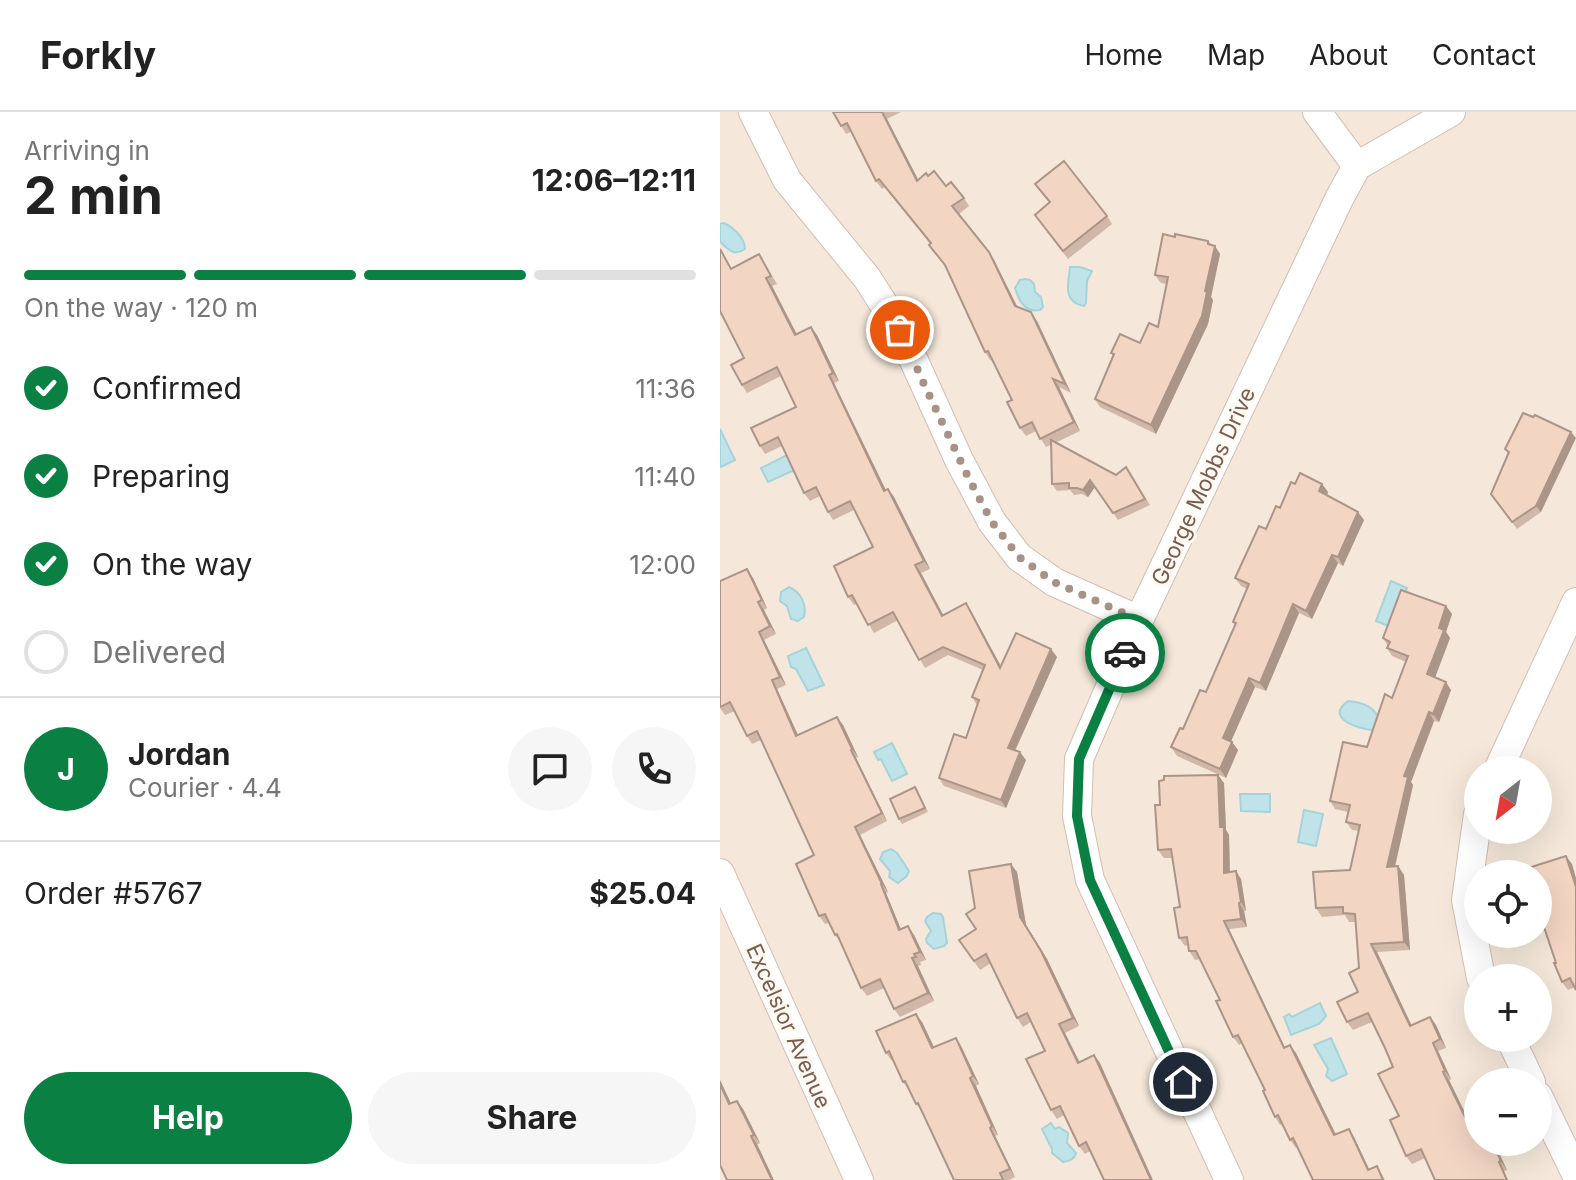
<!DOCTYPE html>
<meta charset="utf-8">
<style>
body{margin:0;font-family:Inter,sans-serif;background:#f6f6f6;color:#222;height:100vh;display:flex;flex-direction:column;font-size:30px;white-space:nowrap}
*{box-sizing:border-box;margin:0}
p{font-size:26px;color:#767676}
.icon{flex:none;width:44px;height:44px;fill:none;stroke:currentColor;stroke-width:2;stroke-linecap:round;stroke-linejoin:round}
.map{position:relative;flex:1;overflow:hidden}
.drawer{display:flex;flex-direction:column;background:#fff;width:720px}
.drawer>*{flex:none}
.needle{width:52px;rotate:211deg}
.controls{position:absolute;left:744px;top:644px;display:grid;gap:16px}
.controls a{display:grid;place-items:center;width:88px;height:88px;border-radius:50%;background:#fff;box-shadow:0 8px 32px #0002;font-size:40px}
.pin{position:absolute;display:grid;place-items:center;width:68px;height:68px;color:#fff;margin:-34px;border:4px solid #fff;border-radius:50%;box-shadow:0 2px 8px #0007}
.courier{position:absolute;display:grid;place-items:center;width:80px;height:80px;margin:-40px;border:6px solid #0b8043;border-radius:50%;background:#fff;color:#222;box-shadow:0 2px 10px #0007}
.head em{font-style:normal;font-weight:700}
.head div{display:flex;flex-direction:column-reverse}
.head{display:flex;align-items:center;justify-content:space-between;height:136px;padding:0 24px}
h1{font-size:52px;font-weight:700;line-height:60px}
.bar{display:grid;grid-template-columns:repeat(4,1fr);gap:12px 8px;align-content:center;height:96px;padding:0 24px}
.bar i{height:10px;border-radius:6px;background:#e0e0e0}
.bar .selected{background:#0b8043}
.bar p{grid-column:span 4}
.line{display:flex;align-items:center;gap:20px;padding:0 24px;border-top:2px solid #e0e0e0}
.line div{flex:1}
.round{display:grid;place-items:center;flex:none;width:84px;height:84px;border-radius:42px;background:#f6f6f6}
ol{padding:0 24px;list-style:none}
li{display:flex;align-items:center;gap:24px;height:88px}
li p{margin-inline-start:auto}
li .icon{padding:8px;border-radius:50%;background:#0b8043;color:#fff;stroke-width:4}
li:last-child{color:#767676}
li i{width:44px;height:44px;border:4px solid #e0e0e0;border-radius:50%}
.action{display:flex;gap:16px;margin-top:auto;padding:16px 24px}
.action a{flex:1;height:92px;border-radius:48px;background:#0b8043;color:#fff;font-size:32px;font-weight:700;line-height:92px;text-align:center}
.action a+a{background:#f6f6f6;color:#222}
header{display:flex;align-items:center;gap:48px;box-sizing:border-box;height:112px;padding:0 40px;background:#fff;border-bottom:2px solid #e0e0e0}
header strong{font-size:38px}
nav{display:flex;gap:44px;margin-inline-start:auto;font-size:28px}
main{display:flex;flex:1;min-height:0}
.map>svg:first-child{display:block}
.residential{fill:#f5e8da;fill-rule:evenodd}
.water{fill:#bfe3e8;stroke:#a5d3da;stroke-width:2}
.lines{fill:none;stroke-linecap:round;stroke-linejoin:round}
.minor-casing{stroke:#d1beb0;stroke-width:30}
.minor{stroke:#fff;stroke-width:28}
.wall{fill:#d1b7a8}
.shaded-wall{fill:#aa9588}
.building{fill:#f3d5c3;stroke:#aa9588;stroke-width:2}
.done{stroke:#a89285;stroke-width:8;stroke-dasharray:0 14.4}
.route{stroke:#0b8043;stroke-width:10}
.labels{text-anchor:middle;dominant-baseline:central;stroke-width:6;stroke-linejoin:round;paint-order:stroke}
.street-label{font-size:22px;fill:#7a5c4d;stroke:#fffaf3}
</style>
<header>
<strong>Forkly</strong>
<nav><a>Home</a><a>Map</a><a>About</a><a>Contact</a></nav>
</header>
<main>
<section class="drawer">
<div class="head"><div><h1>2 min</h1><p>Arriving in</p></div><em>12:06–12:11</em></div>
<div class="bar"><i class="selected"></i><i class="selected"></i><i class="selected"></i><i></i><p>On the way · 120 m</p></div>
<ol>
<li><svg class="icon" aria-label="check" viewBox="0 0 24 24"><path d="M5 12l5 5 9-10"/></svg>Confirmed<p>11:36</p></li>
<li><svg class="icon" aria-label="check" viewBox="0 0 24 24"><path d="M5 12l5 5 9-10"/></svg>Preparing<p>11:40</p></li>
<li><svg class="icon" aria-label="check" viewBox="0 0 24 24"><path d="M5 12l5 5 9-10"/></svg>On the way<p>12:00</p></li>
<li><i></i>Delivered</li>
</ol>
<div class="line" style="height:144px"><b class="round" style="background:#0b8043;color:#fff">J</b><div><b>Jordan</b><p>Courier · 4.4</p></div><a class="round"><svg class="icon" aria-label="chat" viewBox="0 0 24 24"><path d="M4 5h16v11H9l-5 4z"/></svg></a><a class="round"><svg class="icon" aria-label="phone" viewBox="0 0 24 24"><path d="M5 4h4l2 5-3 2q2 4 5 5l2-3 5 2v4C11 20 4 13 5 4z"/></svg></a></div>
<div class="line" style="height:104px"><div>Order #5767</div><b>$25.04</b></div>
<div class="action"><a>Help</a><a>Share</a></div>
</section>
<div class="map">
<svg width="856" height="1068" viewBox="0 0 856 1068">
<rect width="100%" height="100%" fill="#fdf6ec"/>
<path class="residential" d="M0,0H856V1068H0ZM758,658H818V718H758ZM758,762H818V822H758ZM758,866H818V926H758ZM758,970H818V1030H758Z"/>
<g class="water">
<path d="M4,111C13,115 25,126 25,137C14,145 8,137 0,130V112Z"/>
<path d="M350,155H360L372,159L367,169L366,191L364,194C341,190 349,169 350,155Z"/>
<path d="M305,167L310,168L314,172L315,180L321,185L323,195L320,198C305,201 299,189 295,176L300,168Z"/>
<path d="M0,317L15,348L1,355L0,354Z"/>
<path d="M75,339L76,360L72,359L48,370L41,356Z"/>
<path d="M671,469L687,476L673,516L656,509Z"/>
<path d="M69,475C81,480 87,493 84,505L78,509L71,507L67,494L60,489L61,480Z"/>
<path d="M86,536L104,573L88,579L76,557L71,555L68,544Z"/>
<path d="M628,589C640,590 655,594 659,608L653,618C638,617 604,606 628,589Z"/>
<path d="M172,631L187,662L172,669L161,647L158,648L154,640Z"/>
<path d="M520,682H550V700L521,699Z"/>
<path d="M584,698L603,702L596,734L578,730Z"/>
<path d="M171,737L177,741L189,759L187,764L178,771L169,765L170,759L160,747L163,740Z"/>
<path d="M213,801L221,802L223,805L227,831L224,834L214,837L207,831L206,827L211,819L205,809L207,805Z"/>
<path d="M600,891L606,904L599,912L571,923L564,905L569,902L572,905Z"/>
<path d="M611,926L627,962L612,969L606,964L608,957L594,933Z"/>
<path d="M331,1011L335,1017L339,1015L348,1021L347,1031L356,1041C354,1048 349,1049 343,1050L332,1041V1037L322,1017Z"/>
</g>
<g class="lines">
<defs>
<g id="minor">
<path d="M33,0L67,68L147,166L180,218L239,348L272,410L299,445L334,470L419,508"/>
<path d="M597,0L637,54"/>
<path d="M778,658L856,490"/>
<path d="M758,702L746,788L761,866"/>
<path d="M0,761L139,1068"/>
<path d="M790,926L811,970"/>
<path d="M818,984L856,1062"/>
<path d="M509,1068L370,768L357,704L359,647L419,508L620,85L637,54L731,0"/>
</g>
</defs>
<use href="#minor" class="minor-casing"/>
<use href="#minor" class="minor"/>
</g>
<g class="wall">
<path d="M113,0H181L167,7L198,68L208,64L244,86L249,94L239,102L274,148L297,195L317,209L351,281L339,275L360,319L335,331L396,363L411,362L430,393L398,408L375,375L368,385L362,382L354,383L350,378L337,379L332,372L331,333L326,335L316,319L306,324L300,316L292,288L272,248H270L265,240L226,155L209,133L210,131L165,75L162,77L156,69L131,20L126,22Z"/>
<path d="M315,103L387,104L392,112L348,147Z"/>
<path d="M455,125L488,129L500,142L491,185L493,188L488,212L436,322L380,295L375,287L393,244L391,241L420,231L438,215L446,172L441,171L435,163Z"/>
<path d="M39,142L57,172L52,174L77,222L97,223L119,269L114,271L166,378L168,377L174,385L210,457L201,461L223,503L251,499L281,554L337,545L295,639L306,648L286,696L224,674L219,666L246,626L257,593L252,585L263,558L228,543L205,556L178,508L154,521L137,492L134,493L128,485L153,435L134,398L113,408L108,400L100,384L90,389L84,381L62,334L45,342L40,334L76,295L61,264L27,281L22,273L24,246L12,156Z"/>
<path d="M851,320L821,400L797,417L771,382L788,342L785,337Z"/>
<path d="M575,372H602L608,380L607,383L644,408L623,454L618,451L592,507L579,501L546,579L535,575L511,629L518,638L506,666L457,644L451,635L486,580L515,513L513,510L527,477L521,474L515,466Z"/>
<path d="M33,466L47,496L44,498L56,522L44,528L66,573L57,577L78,623L123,613L138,645L136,646L167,709L140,723L168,780L166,781L181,818L194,823L206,848L200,850L201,853L198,854L214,889L180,905L174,897L164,876L147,884L141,876L121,831L115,823L109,811L105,812L99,804L94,743L41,628L32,632L27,624L15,599L5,603L0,596V469Z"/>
<path d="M726,494L732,502L726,520L730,526L715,565L731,578L719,610L714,609L691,670L693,673L675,755L678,754L684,763L690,838L657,840L692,914L710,905L716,913L726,936L718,939L731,967L729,968L746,1004H748L754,1012L758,1021V1030H762L763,1033L772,1030L777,1037L787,1058L785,1059L705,1046L692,1052L686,1044L679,1004L673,955L652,910L633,918L627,910L638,880L639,856L636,810H629L625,803L602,805L596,796L630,758L638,719L632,718L626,710L628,700L615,697L610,689L647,635L672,586L686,550L672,544L667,536L668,534L663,526Z"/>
<path d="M504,671L506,718L509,723L510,760L521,767L526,799H524L527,815L509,817L565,936L576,941L616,1023L634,1025L649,1057L662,1062L665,1068H593L577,1035L576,1036L570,1028L562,1012L560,1013L555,1005L545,978L522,931L519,933L513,925L500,888L480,847L475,848L469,839L468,833L465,834L459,826L460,795L452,746H444L438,738L440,693Z"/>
<path d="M195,675L208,700L182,712L179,707Z"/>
<path d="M852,752L855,875L848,878L842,870L836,851Z"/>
<path d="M297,760L306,813L327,847L359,914L345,921L359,950L374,943L380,951L370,1039L365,1042L359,1034L344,1003L337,1007L331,998L325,939L311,910L303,915L297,906L271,851L260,858L239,828L256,817L255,796Z"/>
<path d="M202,910L214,935L236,926L241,934L259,972L256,974L278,1023L275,1024L295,1065L289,1068H234L202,999L196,992L189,978L183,970L173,948L172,949L166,941Z"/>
<path d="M0,968L11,992L17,989L23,997L40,1031L0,1053Z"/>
</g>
<g class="shaded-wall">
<path d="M162,0L167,7L203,77L197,69Z"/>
<path d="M488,129L494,137L495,134L500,142L491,185L493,188L488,212L436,322L431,313Z"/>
<path d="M269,140L274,148L301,202L295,194Z"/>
<path d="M46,166L52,174L81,231L75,223Z"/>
<path d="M311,200L317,209L351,281L345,272Z"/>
<path d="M91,215L97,223L119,269L113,261Z"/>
<path d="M109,263L114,271L170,387L164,379Z"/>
<path d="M333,267L339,275L360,319L354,310Z"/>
<path d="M851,320L856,326L821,400L816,394Z"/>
<path d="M370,368L375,375L368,385L363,378Z"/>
<path d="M602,372L608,380L605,388L599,379Z"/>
<path d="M168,377L174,385L210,457L204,449Z"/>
<path d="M638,400L644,408L623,454L618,445Z"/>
<path d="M612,443L618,451L592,507L586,499Z"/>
<path d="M195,453L201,461L228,512L222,504Z"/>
<path d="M27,457L33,466L47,496L42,488Z"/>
<path d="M38,490L44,498L56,522L50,514Z"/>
<path d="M246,491L251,499L286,564L280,556Z"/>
<path d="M573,492L579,501L546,579L540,571Z"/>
<path d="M726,494L732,502L726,520L730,526L713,571L707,562L719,516Z"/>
<path d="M39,520L44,528L66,573L60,565Z"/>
<path d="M331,537L337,545L293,643L288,636Z"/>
<path d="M529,566L535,575L509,634L503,626Z"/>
<path d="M52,568L57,577L82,632L76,624Z"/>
<path d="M726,570L731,578L719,610L713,602Z"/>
<path d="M709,600L714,609L691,670L693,673L673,763L667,755L684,664Z"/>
<path d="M117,605L123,613L138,645L132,637Z"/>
<path d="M512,630L518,638L506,666L500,657Z"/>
<path d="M131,638L136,646L167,709L162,701Z"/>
<path d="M300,640L306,648L286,696L281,688Z"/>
<path d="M498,663L504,671L506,718L509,723L510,769L504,761L500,715Z"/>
<path d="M135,715L140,723L168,780L162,772Z"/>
<path d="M846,744L852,752L856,766V775Z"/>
<path d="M291,752L297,760L306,813L327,847L359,914L353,906L300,805Z"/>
<path d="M678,754L684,763L690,838L684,830Z"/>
<path d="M516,759L521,767L526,799L521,790Z"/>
<path d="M161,772L166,781L185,827L179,818Z"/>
<path d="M519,791L524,799L527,815L521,807Z"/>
<path d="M504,809L509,817L569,944L564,936Z"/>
<path d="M188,814L194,823L206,848L200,840Z"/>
<path d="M651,832L657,840L696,923L690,914Z"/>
<path d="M192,846L198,854L214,889L208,881Z"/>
<path d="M196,902L202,910L218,944L212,936Z"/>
<path d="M710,905L716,913L726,936L720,927Z"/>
<path d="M339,912L345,921L364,959L358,951Z"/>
<path d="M236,926L241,934L259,972L253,964Z"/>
<path d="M713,931L718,939L731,967L725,959Z"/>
<path d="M570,933L576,941L620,1031L614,1023Z"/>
<path d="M374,943L380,951L433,1068H431Z"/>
<path d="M723,960L729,968L751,1013L745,1005Z"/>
<path d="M250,966L256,974L278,1023L272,1014Z"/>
<path d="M0,968L15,1000L9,992L0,972Z"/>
<path d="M17,989L23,997L40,1031L34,1023Z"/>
<path d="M270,1016L275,1024L295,1065L290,1057Z"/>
<path d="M629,1017L634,1025L653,1066L648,1058Z"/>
<path d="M31,1024L37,1032L54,1068H52Z"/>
<path d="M772,1030L777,1037L787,1058L781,1049Z"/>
</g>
<g class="building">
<path d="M113,0H162L197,69L206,61L208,64L214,59L226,74L231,70L244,86L232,94L269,140L295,194L311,200L345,272L333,267L354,310L320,327L312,310L300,316L287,290L292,288L268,239L265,240L225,153L209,133L211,131L159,67L156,69L127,11L121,14Z"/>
<path d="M344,49L387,104L343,139L315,103L330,90L315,72Z"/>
<path d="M443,122L455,125V122L488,129V132L495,134L485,179L487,180L482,204L431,313L375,287L394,242L391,241L400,222L420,231L429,211L438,215L448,165L435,163Z"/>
<path d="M0,137L11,157L39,142L51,164L46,166L75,223L91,215L113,261L109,263L164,379L168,377L204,449L195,453L222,504L246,491L280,556L296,521L331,537L288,636L300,640L281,688L219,666L234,622L246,626L259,588L252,585L265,553L223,535L199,548L173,500L148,513L132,483L128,485L114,454L153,435L130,389L108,400L96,375L84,381L58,325L40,334L31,316L76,295L57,255L22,273L11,253L24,246L0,199Z"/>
<path d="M803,301L813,305L815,303L851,320L816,394L792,410L771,382L789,340L785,337Z"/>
<path d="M331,328L396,363L406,355L425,387L393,401L370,368L363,378L357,376H349V371L332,372Z"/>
<path d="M580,361L602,372L599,379L638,400L618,445L612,443L586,499L573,492L540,571L529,566L503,626L512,630L500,657L451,635L460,616L463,617L480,578L486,580L516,511L513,510L529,472L515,466L539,414L546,417L556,394L560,396L571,370L575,372Z"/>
<path d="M27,457L42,488L38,490L50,514L39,520L60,565L52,568L76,624L117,605L132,637L131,638L162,701L135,715L162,772H161L179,818L188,814L200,840L194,842L196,845L192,846L208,881L174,897L160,867L141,876L117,822L115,823L105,802L99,804L76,752L94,743L37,619L27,624L10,590L0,595V469Z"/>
<path d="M681,478L726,494L719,516L724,518L707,562L726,570L713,602L709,600L684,664L688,665L667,755L678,754L684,830L651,832L690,914L710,905L720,927L713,931L725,959L723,960L745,1005L748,1004L758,1025V1030H760L762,1034L772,1030L781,1049L779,1050L787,1068H715L701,1037L686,1044L670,1008L679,1004L658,962L673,955L665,936L648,901L627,910L617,890L638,880L629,861L639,856L635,802L623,801V795L596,796L593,760L630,758L640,713L626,710L630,693L610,689L623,630L647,635L665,582L672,586L688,544L667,536L670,530L663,526Z"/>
<path d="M498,663L500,715H504V761L516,759L521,790L519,791L521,807L504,809L564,936L570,933L614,1023L629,1017L648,1058L657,1054L663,1068H593L573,1026L570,1028L558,1003L555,1005L543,979L545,978L518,923L513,925L496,889L500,888L476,839H469L467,825L459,826L454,796L460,795L451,737L438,738L435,693H440L439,669L444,668V664Z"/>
<path d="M195,675L205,696L179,707L170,687Z"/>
<path d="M846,744L856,775V878L850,866L842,870L834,851H836L818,797V762H807L805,757Z"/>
<path d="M291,752L300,805L321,839L353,906L339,912L358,951L374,943L431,1068H384L366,1030L359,1034L340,994L331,998L306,947L325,939L307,901L297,906L266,842L254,849L239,828L256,817L246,802L255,796L249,759Z"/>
<path d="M196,902L212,936L236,926L253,964L250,966L272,1014L270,1016L290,1057L280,1061L283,1068H234L198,991L196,992L185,969L183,970L169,939L166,941L156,919Z"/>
<path d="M0,972L9,992L17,989L34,1023L31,1024L52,1068H7L0,1053Z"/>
</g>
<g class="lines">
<path class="done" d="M180,218L204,272L250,369L272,410L299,445L334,470L419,508L405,541"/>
<path class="route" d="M405,541L359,647L357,704L370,768L463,970"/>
</g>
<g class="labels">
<g class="street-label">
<text transform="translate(483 374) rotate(-65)">George Mobbs Drive</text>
<text transform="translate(69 914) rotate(66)">Excelsior Avenue</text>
</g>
</g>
</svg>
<div class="controls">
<a><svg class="needle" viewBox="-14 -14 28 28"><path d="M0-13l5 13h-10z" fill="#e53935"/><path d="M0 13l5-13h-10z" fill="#767676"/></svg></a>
<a><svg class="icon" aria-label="locate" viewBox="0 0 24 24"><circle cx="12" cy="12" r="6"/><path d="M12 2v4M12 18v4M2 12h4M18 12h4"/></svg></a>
<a>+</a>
<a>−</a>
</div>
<div class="pin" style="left:180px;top:218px;background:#ea580c"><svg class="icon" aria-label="bag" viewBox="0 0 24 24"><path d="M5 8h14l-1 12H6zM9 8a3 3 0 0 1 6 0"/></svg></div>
<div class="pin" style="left:463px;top:970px;background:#1f2937"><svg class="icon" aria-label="home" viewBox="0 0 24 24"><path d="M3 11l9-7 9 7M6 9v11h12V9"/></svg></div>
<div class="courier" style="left:405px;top:541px"><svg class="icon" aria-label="car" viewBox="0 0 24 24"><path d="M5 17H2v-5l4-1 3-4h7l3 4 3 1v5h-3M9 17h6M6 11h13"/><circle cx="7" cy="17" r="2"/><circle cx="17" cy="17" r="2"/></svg></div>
</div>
</main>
